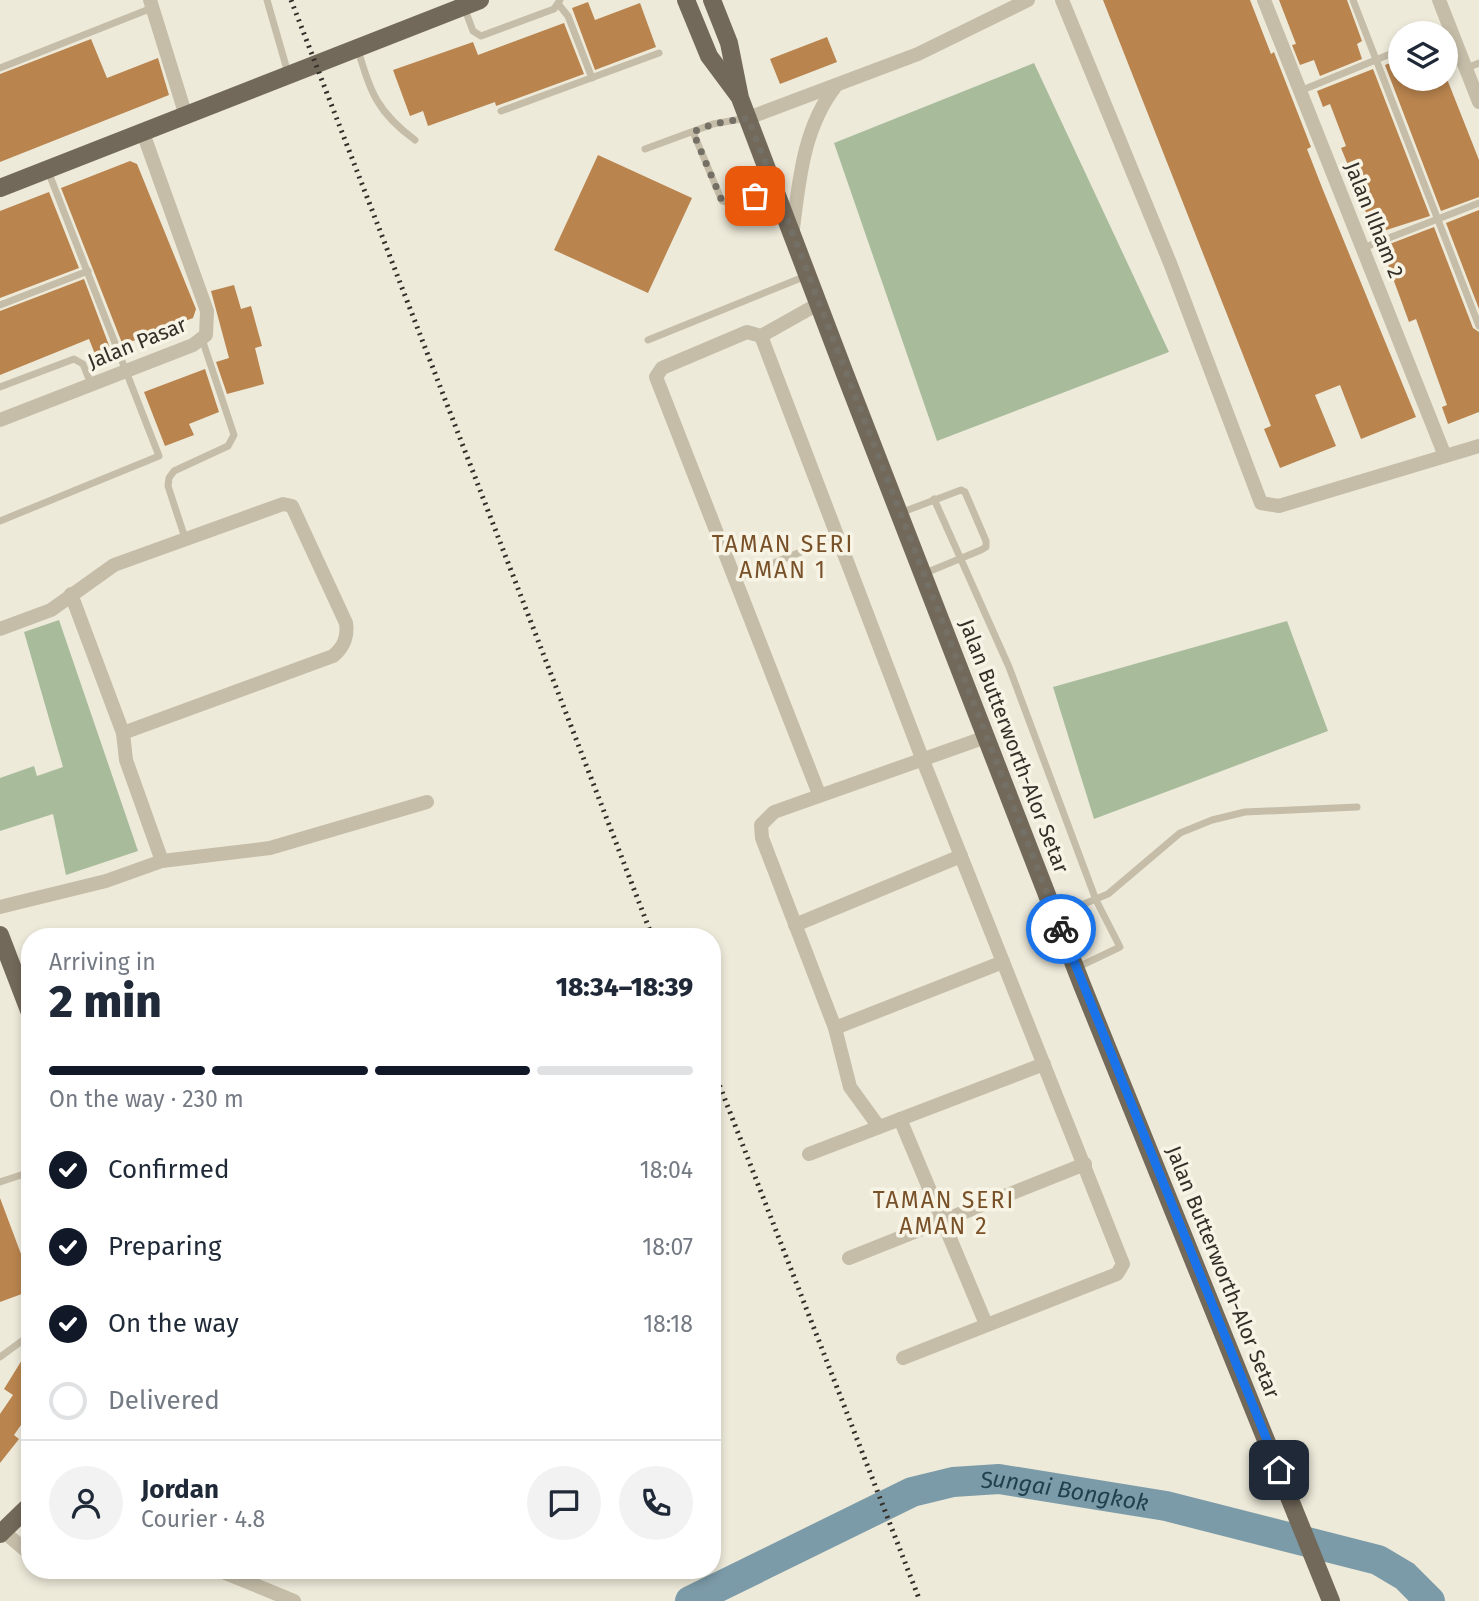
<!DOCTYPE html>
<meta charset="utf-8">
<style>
body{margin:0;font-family:"Fira Sans",sans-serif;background:#f2f2f3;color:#1f2937;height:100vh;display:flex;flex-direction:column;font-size:26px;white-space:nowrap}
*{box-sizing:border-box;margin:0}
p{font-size:23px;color:#747a83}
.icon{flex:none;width:38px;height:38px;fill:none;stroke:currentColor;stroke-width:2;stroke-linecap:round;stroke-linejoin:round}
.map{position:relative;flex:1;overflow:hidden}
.sheet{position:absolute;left:21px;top:928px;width:700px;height:651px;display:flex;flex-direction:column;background:#fff;border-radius:28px;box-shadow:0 4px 10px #0003}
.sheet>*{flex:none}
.tools{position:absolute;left:1388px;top:21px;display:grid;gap:14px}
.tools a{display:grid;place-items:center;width:70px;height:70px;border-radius:50%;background:#fff;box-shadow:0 4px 10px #0003;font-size:35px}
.pin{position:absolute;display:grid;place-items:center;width:60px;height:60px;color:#fff;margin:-30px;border-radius:14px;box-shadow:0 4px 10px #0006}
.courier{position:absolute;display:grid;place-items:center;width:70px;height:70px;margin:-35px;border:5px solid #1a73e8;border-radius:50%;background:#fff;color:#222;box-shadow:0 2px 9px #0007}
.head em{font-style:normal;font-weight:800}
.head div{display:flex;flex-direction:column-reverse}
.head{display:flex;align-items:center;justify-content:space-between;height:119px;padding:0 28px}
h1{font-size:46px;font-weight:800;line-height:52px}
.bar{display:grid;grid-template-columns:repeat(4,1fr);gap:10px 7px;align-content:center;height:84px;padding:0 28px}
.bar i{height:9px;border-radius:5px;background:#e0e1e3}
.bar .current{background:#111827}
.bar p{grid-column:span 4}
.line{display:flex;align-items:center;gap:18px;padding:0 28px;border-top:2px solid #e0e1e3}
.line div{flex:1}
.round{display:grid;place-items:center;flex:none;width:74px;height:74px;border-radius:37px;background:#f2f2f3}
ol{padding:0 28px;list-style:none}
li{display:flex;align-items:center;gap:21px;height:77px}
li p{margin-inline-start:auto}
li .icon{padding:7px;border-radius:50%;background:#111827;color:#fff;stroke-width:4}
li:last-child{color:#747a83}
li i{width:38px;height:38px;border:4px solid #e0e1e3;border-radius:50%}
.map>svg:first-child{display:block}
.green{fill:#a8bc9c}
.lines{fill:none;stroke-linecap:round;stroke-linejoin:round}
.river{stroke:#7c9ba8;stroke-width:30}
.building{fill:#b9844e}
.lane{stroke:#c5bda8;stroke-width:7}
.street{stroke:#c5bda8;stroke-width:14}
.primary{stroke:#73695a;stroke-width:18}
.rail{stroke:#332e27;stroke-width:5;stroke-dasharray:2 5;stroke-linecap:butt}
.done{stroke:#747066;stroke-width:7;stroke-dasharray:0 12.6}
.route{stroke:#1a73e8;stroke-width:9}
.labels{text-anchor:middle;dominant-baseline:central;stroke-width:7;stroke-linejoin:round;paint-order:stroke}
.street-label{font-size:21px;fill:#332e27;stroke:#f7f4e6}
.neighbourhood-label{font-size:23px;letter-spacing:2px;fill:#795129;stroke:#f7f4e6}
.water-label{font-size:23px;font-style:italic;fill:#21404f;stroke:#f7f4e6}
</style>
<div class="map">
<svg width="1479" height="1601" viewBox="0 0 1479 1601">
<rect width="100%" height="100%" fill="#eeeada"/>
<g class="green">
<path d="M1034,63L1169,352L937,441L834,143Z"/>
<path d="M59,620L138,851L66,875L53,814L0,831V778L34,766L37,776L63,767L24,632Z"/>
<path d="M1287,621L1328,731L1094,819L1053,687Z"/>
</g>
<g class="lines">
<path class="river" id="s1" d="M690,1601L912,1492L953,1482L999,1479L1166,1506L1378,1560L1405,1576L1430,1601"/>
</g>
<g class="building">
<path d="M1103,0H1250L1271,54L1274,52L1311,147L1307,149L1323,190L1416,417L1361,439L1340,385L1315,395L1336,446L1280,468L1264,429L1271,426Z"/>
<path d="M1279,0H1347L1362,41L1357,44L1362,59L1320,76L1314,60L1300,65L1292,45L1296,44Z"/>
<path d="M588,2L595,20L640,3L656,47L595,70L572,8Z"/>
<path d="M564,23L584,74L496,106L495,102L428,126L423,111L410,116L393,70L473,42L478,55Z"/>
<path d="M827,37L837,62L780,84L770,59Z"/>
<path d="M91,39L107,78L158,58L169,95L0,162V74Z"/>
<path d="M1400,59V79H1447L1479,160V197L1441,211L1385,65Z"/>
<path d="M1373,69L1430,216L1374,234L1364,207L1369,204L1353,163L1348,165L1341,148L1346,146L1330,104L1323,107L1317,91Z"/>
<path d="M598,155L692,198L648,293L554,250Z"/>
<path d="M130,161L137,164L196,309L193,318L125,344L122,343L61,188Z"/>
<path d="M49,192L79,268L0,298V211Z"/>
<path d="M1479,210V309L1446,223Z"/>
<path d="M1434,227L1473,328L1479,332V412L1448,424L1442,407L1447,405L1416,319L1409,322L1387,262L1392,261L1387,245Z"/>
<path d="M84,279L110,348L95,354L89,339L0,375V311Z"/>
<path d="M234,285L241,309L251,306L262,346L255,348L264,384L227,394L216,362L229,358L211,291Z"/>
<path d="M205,369L219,412L189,424L194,435L165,446L144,392Z"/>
<path d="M0,1198L30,1278V1291L0,1302Z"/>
<path d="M30,1347V1412L14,1435L19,1439L0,1463V1414L13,1395L4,1389Z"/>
</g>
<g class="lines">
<g class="lane">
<path d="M267,0L288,73"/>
<path d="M1353,0L1479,326"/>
<path d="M559,5L568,16L592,78"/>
<path d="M464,7L473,31L481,36L554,9L560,0"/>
<path d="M358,50C371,93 377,112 415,140"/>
<path d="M0,68L152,8"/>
<path d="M1467,68L1479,63"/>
<path d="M1300,91L1400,50"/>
<path d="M501,111L659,53"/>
<path d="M693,132L722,201L735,203L772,190"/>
<path d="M645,149L713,124L747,118"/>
<path d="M1363,248L1479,203"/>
<path d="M0,305L88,271"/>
<path d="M648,340L806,276"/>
<path d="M0,387L74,359L83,364L91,384"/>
<path d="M934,499L1009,667L1096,900L1120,947L1076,968"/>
<path d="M900,513L961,490L965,492L986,541V547L981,550L923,574"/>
<path d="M0,521L159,456L48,171"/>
<path d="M186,541L168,486L169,478L174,471L228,446L234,435L202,339"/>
<path d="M735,579L837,537"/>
<path d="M1055,916L1108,894L1180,833L1212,820L1245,812L1357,807"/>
<path d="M0,1182L30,1172"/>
<path d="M0,1357L30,1335"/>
</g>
<g class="street">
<path d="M150,0L186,116"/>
<path d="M1062,0L1170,263L1261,503L1279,506L1479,446"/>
<path d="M1264,0L1445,456"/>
<path d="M1439,0L1479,102"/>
<path d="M748,118L918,54L1028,0"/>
<path d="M792,236C799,184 802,130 835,87"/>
<path d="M818,304L761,336L747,332L662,368L656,377L819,794"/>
<path d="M761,336L922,758L1123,1264L1117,1274L903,1358"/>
<path d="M0,420L193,345L206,335L207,311L143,133"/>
<path d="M71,594L123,733L126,760L162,861"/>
<path d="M0,629L51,610L114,565L283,504L292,506L346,623C348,637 344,647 333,656L123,733"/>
<path d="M0,907L106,881L162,861L270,848L427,802"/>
<path d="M795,925L961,856"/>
<path d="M835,1028L1003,962"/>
<path d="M900,1119L986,1324"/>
<path d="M879,1127L850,1087L835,1028L762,838L761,825L774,812L986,737"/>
<path d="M809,1154L1044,1064"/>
<path d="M849,1258L1085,1164"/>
<path d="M3,1531L30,1554"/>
<path d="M218,1570L294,1601"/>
</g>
<g class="primary">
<path d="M686,0L709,56L738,95"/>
<path d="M712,0L729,43L740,98L845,374L1082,985L1331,1601"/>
<path d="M0,188L480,0"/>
<path d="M0,935L30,1013"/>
<path d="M0,1534L30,1505"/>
</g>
<g class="rail">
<path d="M291,0L652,936"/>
<path d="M712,1066L920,1601"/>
</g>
</g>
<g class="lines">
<path class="done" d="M755,196L730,204L722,201L693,132L713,124L748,118L1061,929"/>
<path class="route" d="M1061,929L1279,1470"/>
</g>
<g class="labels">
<g class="street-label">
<text transform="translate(1374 220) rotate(68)">Jalan Ilham 2</text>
<text transform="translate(137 343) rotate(-22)">Jalan Pasar</text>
<text transform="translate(1014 746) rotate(69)">Jalan Butterworth-Alor Setar</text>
<text transform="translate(1223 1272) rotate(68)">Jalan Butterworth-Alor Setar</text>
</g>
<g class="neighbourhood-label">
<text x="783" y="544">TAMAN SERI<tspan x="783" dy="26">AMAN 1</tspan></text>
<text x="944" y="1200">TAMAN SERI<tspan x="944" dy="26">AMAN 2</tspan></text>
</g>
<g class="water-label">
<text stroke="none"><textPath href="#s1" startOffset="402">Sungai Bongkok</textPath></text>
</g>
</g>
</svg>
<div class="tools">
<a><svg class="icon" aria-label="layers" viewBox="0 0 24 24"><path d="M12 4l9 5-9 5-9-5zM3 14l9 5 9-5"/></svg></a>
</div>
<div class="pin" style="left:755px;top:196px;background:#ea580c"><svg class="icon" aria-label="bag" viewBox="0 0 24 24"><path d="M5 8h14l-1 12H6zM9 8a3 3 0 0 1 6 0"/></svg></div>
<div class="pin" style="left:1279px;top:1470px;background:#1f2937"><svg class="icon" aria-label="home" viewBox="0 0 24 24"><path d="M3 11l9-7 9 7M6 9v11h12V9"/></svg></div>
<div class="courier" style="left:1061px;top:929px"><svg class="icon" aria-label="bike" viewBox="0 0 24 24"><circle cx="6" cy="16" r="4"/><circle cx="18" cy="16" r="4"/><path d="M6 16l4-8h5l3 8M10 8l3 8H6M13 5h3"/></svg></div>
<section class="sheet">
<div class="head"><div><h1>2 min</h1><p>Arriving in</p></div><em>18:34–18:39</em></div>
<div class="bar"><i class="current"></i><i class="current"></i><i class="current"></i><i></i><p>On the way · 230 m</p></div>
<ol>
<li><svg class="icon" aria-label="check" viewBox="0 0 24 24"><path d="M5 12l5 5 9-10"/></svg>Confirmed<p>18:04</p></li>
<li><svg class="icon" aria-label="check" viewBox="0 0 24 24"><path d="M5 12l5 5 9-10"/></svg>Preparing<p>18:07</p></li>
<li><svg class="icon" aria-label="check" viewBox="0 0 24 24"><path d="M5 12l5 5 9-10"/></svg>On the way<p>18:18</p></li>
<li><i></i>Delivered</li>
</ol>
<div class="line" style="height:126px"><a class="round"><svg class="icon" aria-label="person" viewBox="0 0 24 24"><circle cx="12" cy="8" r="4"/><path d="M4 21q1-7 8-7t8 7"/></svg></a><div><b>Jordan</b><p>Courier · 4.8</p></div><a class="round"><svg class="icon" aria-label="chat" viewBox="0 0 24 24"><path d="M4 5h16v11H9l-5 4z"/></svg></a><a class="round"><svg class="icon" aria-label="phone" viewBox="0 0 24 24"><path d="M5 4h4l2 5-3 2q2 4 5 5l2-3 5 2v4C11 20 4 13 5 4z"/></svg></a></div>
</section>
</div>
